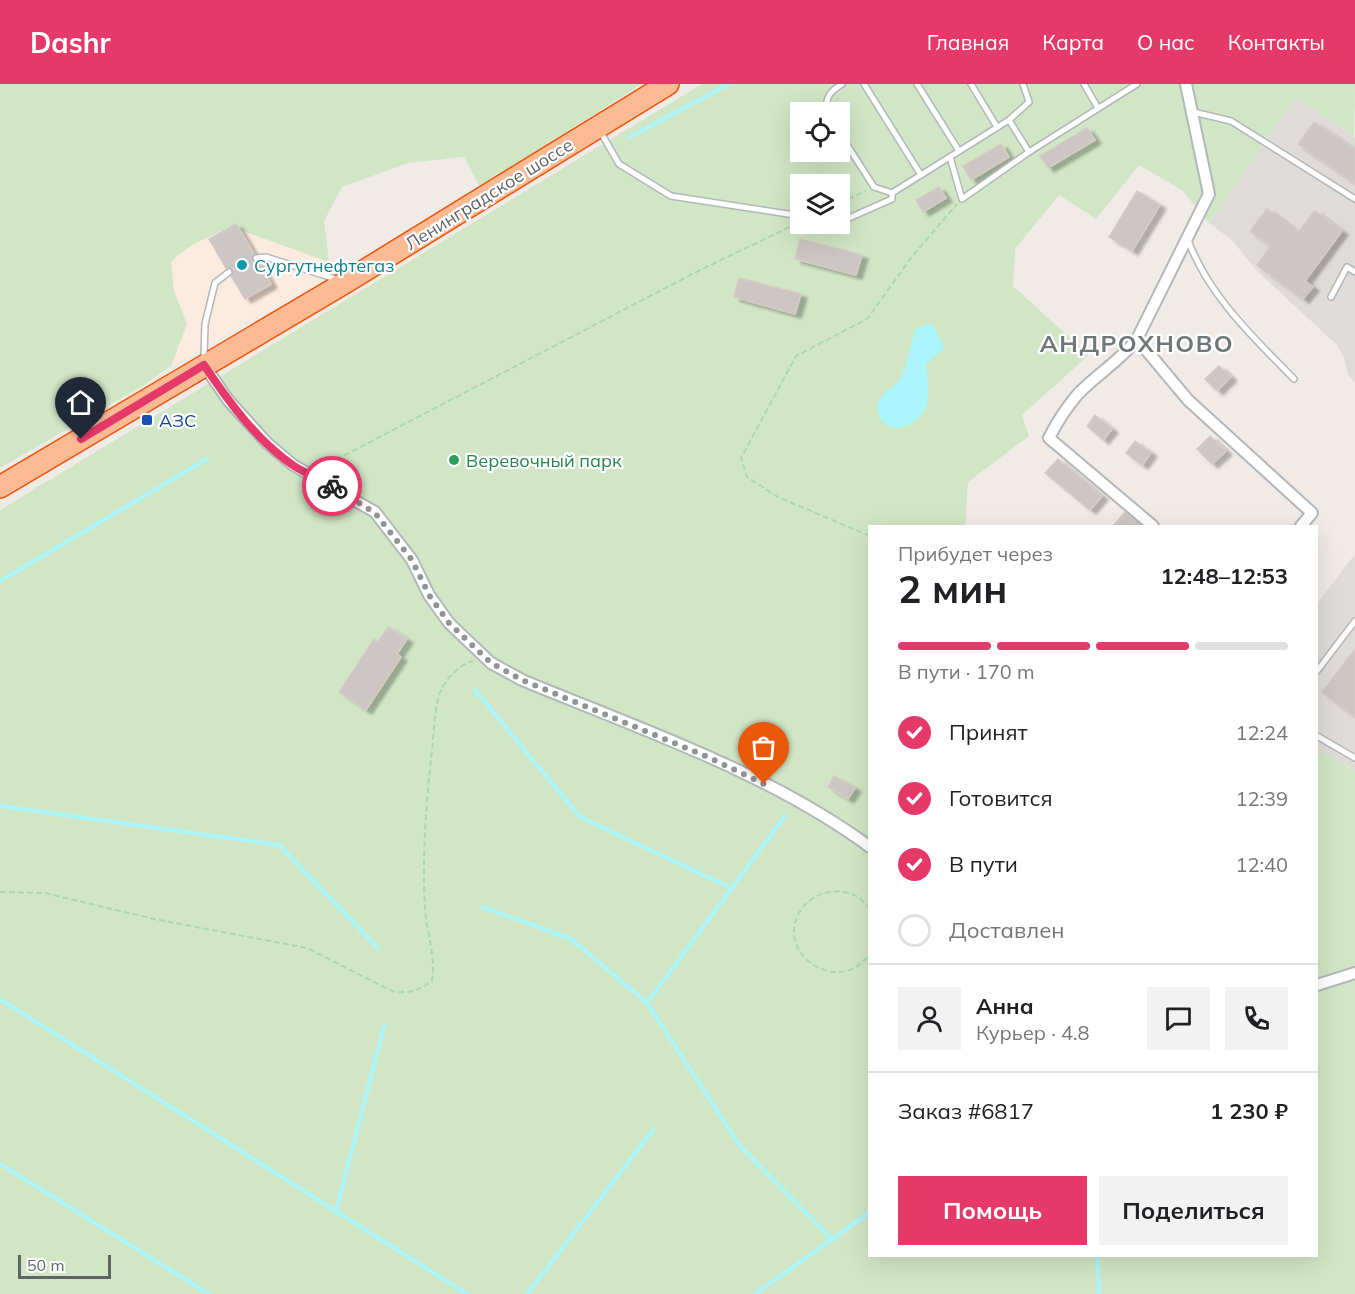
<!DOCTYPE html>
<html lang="ru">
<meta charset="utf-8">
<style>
body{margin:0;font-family:Mulish,sans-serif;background:#f2f2f2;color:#202124;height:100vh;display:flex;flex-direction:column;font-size:22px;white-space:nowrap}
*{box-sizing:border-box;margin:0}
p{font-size:20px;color:#757577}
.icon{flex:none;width:33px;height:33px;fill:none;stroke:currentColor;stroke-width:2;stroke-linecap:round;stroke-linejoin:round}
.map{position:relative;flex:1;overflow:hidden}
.sheet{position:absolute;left:868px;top:441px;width:450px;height:732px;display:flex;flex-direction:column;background:#fff;border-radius:0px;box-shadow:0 6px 24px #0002}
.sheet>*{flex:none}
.controls{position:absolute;left:790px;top:18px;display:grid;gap:12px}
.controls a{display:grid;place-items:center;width:60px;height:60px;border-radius:0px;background:#fff;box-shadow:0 6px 24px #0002;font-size:30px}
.scale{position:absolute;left:18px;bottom:15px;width:93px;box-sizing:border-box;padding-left:6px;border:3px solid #5e6567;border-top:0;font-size:16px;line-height:21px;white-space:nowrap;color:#5e6567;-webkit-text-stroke:4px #fff;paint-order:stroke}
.pin{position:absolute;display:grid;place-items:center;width:51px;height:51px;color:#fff;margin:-62px -26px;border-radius:50% 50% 50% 0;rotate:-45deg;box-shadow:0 0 6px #0007}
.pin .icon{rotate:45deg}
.courier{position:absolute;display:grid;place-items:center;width:60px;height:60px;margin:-30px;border:4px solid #e43969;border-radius:50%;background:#fff;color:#222;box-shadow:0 2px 8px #0007}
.overview em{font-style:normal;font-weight:700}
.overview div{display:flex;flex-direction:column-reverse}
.overview{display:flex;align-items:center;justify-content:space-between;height:102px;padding:0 30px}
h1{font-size:39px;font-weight:700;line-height:45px}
.bar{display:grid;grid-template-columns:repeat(4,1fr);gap:9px 6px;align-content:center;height:72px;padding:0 30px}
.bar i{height:8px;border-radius:4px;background:#e0e0e0}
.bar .on{background:#e43969}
.bar p{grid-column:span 4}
.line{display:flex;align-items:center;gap:15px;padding:0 30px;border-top:2px solid #e0e0e0}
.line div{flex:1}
.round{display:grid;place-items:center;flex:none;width:63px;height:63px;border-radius:0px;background:#f2f2f2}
ol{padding:0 30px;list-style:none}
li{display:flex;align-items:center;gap:18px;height:66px}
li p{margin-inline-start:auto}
li .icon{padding:6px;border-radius:50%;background:#e43969;color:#fff;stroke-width:4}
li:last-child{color:#757577}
li i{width:33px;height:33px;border:3px solid #e0e0e0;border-radius:50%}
.button{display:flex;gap:12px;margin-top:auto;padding:12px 30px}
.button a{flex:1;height:69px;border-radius:0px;background:#e43969;color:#fff;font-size:24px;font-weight:700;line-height:69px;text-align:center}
.button a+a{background:#f2f2f2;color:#202124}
header{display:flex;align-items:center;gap:36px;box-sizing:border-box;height:84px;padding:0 30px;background:#e43969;color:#fff}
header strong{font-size:28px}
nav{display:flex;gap:33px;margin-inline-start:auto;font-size:21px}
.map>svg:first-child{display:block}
.commercial{fill:#fdebdf}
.industrial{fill:#dfdbd9}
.green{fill:#d1e6c5;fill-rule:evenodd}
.water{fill:#abf6fc}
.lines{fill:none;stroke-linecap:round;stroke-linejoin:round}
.stream{stroke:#abf6fc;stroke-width:4}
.building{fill:#ccc6c4;stroke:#d5cac5;stroke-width:1.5;filter:url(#shadow)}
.lane-casing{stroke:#b2b7b9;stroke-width:8}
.street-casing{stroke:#b2b7b9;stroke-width:14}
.highway-casing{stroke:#ef5308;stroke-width:24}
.path{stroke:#add8a8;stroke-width:2;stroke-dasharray:6 3;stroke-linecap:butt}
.lane{stroke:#fff;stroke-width:5}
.street{stroke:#fff;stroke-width:10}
.highway{stroke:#fabb94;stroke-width:21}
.done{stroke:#919494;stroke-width:6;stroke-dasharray:0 10.8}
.route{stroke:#e43969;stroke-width:8}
.culture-dot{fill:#0f9aa8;stroke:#fff;stroke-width:2}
.transit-dot{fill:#1a4fb4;stroke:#fff;stroke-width:2}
.leisure-dot{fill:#2e9e5b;stroke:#fff;stroke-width:2}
.labels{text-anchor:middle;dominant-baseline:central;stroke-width:4.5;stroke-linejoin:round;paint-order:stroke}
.street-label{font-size:18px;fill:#5e6567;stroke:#fff}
.culture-label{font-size:18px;fill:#0d838f;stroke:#fff;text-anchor:start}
.transit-label{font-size:18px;fill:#164399;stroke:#fff;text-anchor:start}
.leisure-label{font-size:18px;fill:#27864d;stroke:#fff;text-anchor:start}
.district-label{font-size:24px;font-weight:bold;letter-spacing:1.5px;fill:#6f7779;stroke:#fff}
</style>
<header>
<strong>Dashr</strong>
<nav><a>Главная</a><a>Карта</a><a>О нас</a><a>Контакты</a></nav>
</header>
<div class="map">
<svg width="1355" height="1210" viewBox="0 0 1355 1210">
<defs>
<filter id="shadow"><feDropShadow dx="6" dy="4" stdDeviation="1.5" flood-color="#0004"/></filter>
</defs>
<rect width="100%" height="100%" fill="#f0ebe7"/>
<path class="commercial" d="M236,140L240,146L329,178L337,188L171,282L187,240L174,207L171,178L196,157L209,155Z"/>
<g class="industrial">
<path d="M1296,13L1355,54V299L1348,291L1344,274L1337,261L1257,187L1231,155L1209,139Z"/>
<path d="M1355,470V687L1317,664V520Z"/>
</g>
<g class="green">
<path d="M0,0H642L480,103L464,73L408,79L342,103L324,137L329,178L240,146L236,140C213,152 190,158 171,178L174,207L187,240L171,282L144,301L0,384Z"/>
<path d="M702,0H1355L1354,53L1296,13L1209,139L1182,106L1139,81L1096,135L1059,111L1015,165L1013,202L1089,271L1022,331L1029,352L968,398L965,442H870V1172H1317V664L1355,687V1210H0V426ZM801,28H840V68H801ZM801,100H840V140H801Z"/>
</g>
<path class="water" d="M926,240L933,241L944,264L926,280C927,293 930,312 926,323C919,340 892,354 880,334C878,331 878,324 877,320C885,305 885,310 896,300C905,292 911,259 915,246Z"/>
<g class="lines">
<g class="stream">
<path d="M630,53L729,0"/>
<path d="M0,497L207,375"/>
<path d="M475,606L580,733L731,804"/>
<path d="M0,722L279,761L378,864"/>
<path d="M483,823L571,855L647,919L740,1062L832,1155"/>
<path d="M0,915L467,1210"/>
<path d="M647,919L785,732"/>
<path d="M0,1080L209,1210"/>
<path d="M336,1128L384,942"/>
<path d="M1097,1172L1099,1210"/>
<path d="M527,1210L653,1046"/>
<path d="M755,1210L870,1128"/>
</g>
</g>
<g class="building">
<path d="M1314,38L1355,66V99L1298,60Z"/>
<path d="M1087,44L1095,56L1048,84L1040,72Z"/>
<path d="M1001,60L1009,73L971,96L963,82Z"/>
<path d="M939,103L946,114L923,128L916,116Z"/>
<path d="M1137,107L1160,121L1132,167L1109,153Z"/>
<path d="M1267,125L1298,148L1315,127L1342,147L1305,197L1313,203L1303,215L1257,181L1271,162L1250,147Z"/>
<path d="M236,140L254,170L252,176L259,179L271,200L245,215L231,192L233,185L226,184L209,155Z"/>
<path d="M800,155L862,171L856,191L795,175Z"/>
<path d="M739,194L801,210L795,230L734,213Z"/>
<path d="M1219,282L1231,293L1217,307L1205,295Z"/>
<path d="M1095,331L1112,345L1103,356L1087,342Z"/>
<path d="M1210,352L1226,367L1212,380L1197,365Z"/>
<path d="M1135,357L1151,369L1142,381L1126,369Z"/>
<path d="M1058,375L1102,412L1090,426L1045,389Z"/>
<path d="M1125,428L1142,442H1113Z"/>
<path d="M388,543L407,555L397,570L401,573L366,626L339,608L374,555L378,558Z"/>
<path d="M1355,565V633L1322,608Z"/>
<path d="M834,692L855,704L848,715L828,703Z"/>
</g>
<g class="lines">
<defs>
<g id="lane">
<path d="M864,0L921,91"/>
<path d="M917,0L959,67"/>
<path d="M971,0L997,43"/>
<path d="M1084,0L1098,24"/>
<path d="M826,28C826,13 829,8 842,0"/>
<path d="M1193,28L1231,37L1355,115"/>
<path d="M1009,36L1029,18L1023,0"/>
<path d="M600,47L619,80L671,112L801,132"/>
<path d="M840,50L874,103L892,109L1009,36L1029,68"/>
<path d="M950,73L962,115L1029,68L1137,0"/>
<path d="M840,138L892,115V109"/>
<path d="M1188,156C1208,211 1254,254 1294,295"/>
<path d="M256,174L266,173L339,196"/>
<path d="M1331,213L1347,183L1355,188"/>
<path d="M204,274L205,240L215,199L229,188"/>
<path d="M1317,587L1355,537"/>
<path d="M1317,652L1355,674"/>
</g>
<g id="street">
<path d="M1137,255L1188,316L1312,429L1301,442"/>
<path d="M204,281L228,316L267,359L293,381L375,428L412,476L429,511L449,539L491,579L522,596C640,645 766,687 870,763"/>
<path d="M1153,442L1049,354C1057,338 1066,324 1078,310C1097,290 1120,277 1137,255L1209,110L1186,0"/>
<path d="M1317,901L1355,889"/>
</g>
<path id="highway" d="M0,403L346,198L668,0"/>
</defs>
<use href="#lane" class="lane-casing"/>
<use href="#street" class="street-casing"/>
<use href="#highway" class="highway-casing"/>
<g class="path">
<path d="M840,119L866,107"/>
<path d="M320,384L700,186L796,140"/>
<path d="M870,452L778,413L747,393L741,374L796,272L867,235L914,170L957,120"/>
<path d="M0,808L45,809L154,835L307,864L392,907C408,910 418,907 432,897C436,873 427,850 425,825C422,773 426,718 432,666C434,648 434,628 439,611C444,597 458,581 473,577"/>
<path d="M870,825C865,820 859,812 852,810C825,800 793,819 794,850C796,878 831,898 856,883C861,880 866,874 870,871"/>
</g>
<use href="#lane" class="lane"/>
<use href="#street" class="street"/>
<use href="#highway" class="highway"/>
</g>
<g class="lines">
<path class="done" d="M332,402L375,429L412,476L429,511L449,539L491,579L522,596L708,673L764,700"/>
<path class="route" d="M81,355L204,281C229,318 257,357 294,382C306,390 320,394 332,402"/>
</g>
<circle class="culture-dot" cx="242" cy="181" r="6"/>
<rect class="transit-dot" x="141" y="330" width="12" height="12" rx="3"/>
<circle class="leisure-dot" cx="454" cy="376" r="6"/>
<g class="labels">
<g class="street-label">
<text transform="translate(489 110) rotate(-32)">Ленинградское шоссе</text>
</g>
<g class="culture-label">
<text x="254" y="181">Сургутнефтегаз</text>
</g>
<g class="transit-label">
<text x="159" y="336">АЗС</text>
</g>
<g class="leisure-label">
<text x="466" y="376">Веревочный парк</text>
</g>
<g class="district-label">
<text x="1137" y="259">АНДРОХНОВО</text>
</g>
</g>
</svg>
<div class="controls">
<a><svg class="icon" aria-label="locate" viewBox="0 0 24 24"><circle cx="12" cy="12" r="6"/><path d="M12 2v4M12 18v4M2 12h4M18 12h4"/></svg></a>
<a><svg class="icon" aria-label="layers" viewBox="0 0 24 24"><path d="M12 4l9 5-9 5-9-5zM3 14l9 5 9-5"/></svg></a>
</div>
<div class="scale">50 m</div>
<div class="pin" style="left:764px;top:700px;background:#ea580c"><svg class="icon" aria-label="bag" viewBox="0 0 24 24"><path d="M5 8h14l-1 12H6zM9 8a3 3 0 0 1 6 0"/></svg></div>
<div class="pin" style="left:81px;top:355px;background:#1f2937"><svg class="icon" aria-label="home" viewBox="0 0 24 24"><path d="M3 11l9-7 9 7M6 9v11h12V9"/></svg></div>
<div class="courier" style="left:332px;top:402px"><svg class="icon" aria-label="bike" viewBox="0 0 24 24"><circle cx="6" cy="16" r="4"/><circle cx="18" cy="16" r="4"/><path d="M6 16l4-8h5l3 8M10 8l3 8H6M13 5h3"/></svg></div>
<section class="sheet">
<div class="overview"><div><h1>2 мин</h1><p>Прибудет через</p></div><em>12:48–12:53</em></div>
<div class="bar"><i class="on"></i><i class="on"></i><i class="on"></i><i></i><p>В пути · 170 m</p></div>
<ol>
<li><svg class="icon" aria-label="check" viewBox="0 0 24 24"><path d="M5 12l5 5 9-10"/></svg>Принят<p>12:24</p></li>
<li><svg class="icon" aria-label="check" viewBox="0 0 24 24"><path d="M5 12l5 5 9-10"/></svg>Готовится<p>12:39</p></li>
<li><svg class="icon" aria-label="check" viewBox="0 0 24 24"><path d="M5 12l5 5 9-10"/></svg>В пути<p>12:40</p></li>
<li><i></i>Доставлен</li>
</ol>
<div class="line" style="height:108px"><a class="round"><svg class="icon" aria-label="person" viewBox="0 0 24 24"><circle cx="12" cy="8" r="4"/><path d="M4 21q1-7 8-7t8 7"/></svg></a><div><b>Анна</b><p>Курьер · 4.8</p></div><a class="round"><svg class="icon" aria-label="chat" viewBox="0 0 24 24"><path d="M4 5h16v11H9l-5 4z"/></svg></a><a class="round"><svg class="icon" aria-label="phone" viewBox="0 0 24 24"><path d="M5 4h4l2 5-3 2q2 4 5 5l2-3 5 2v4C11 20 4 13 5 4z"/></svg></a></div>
<div class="line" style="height:78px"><div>Заказ #6817</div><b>1 230 ₽</b></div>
<div class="button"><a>Помощь</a><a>Поделиться</a></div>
</section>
</div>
